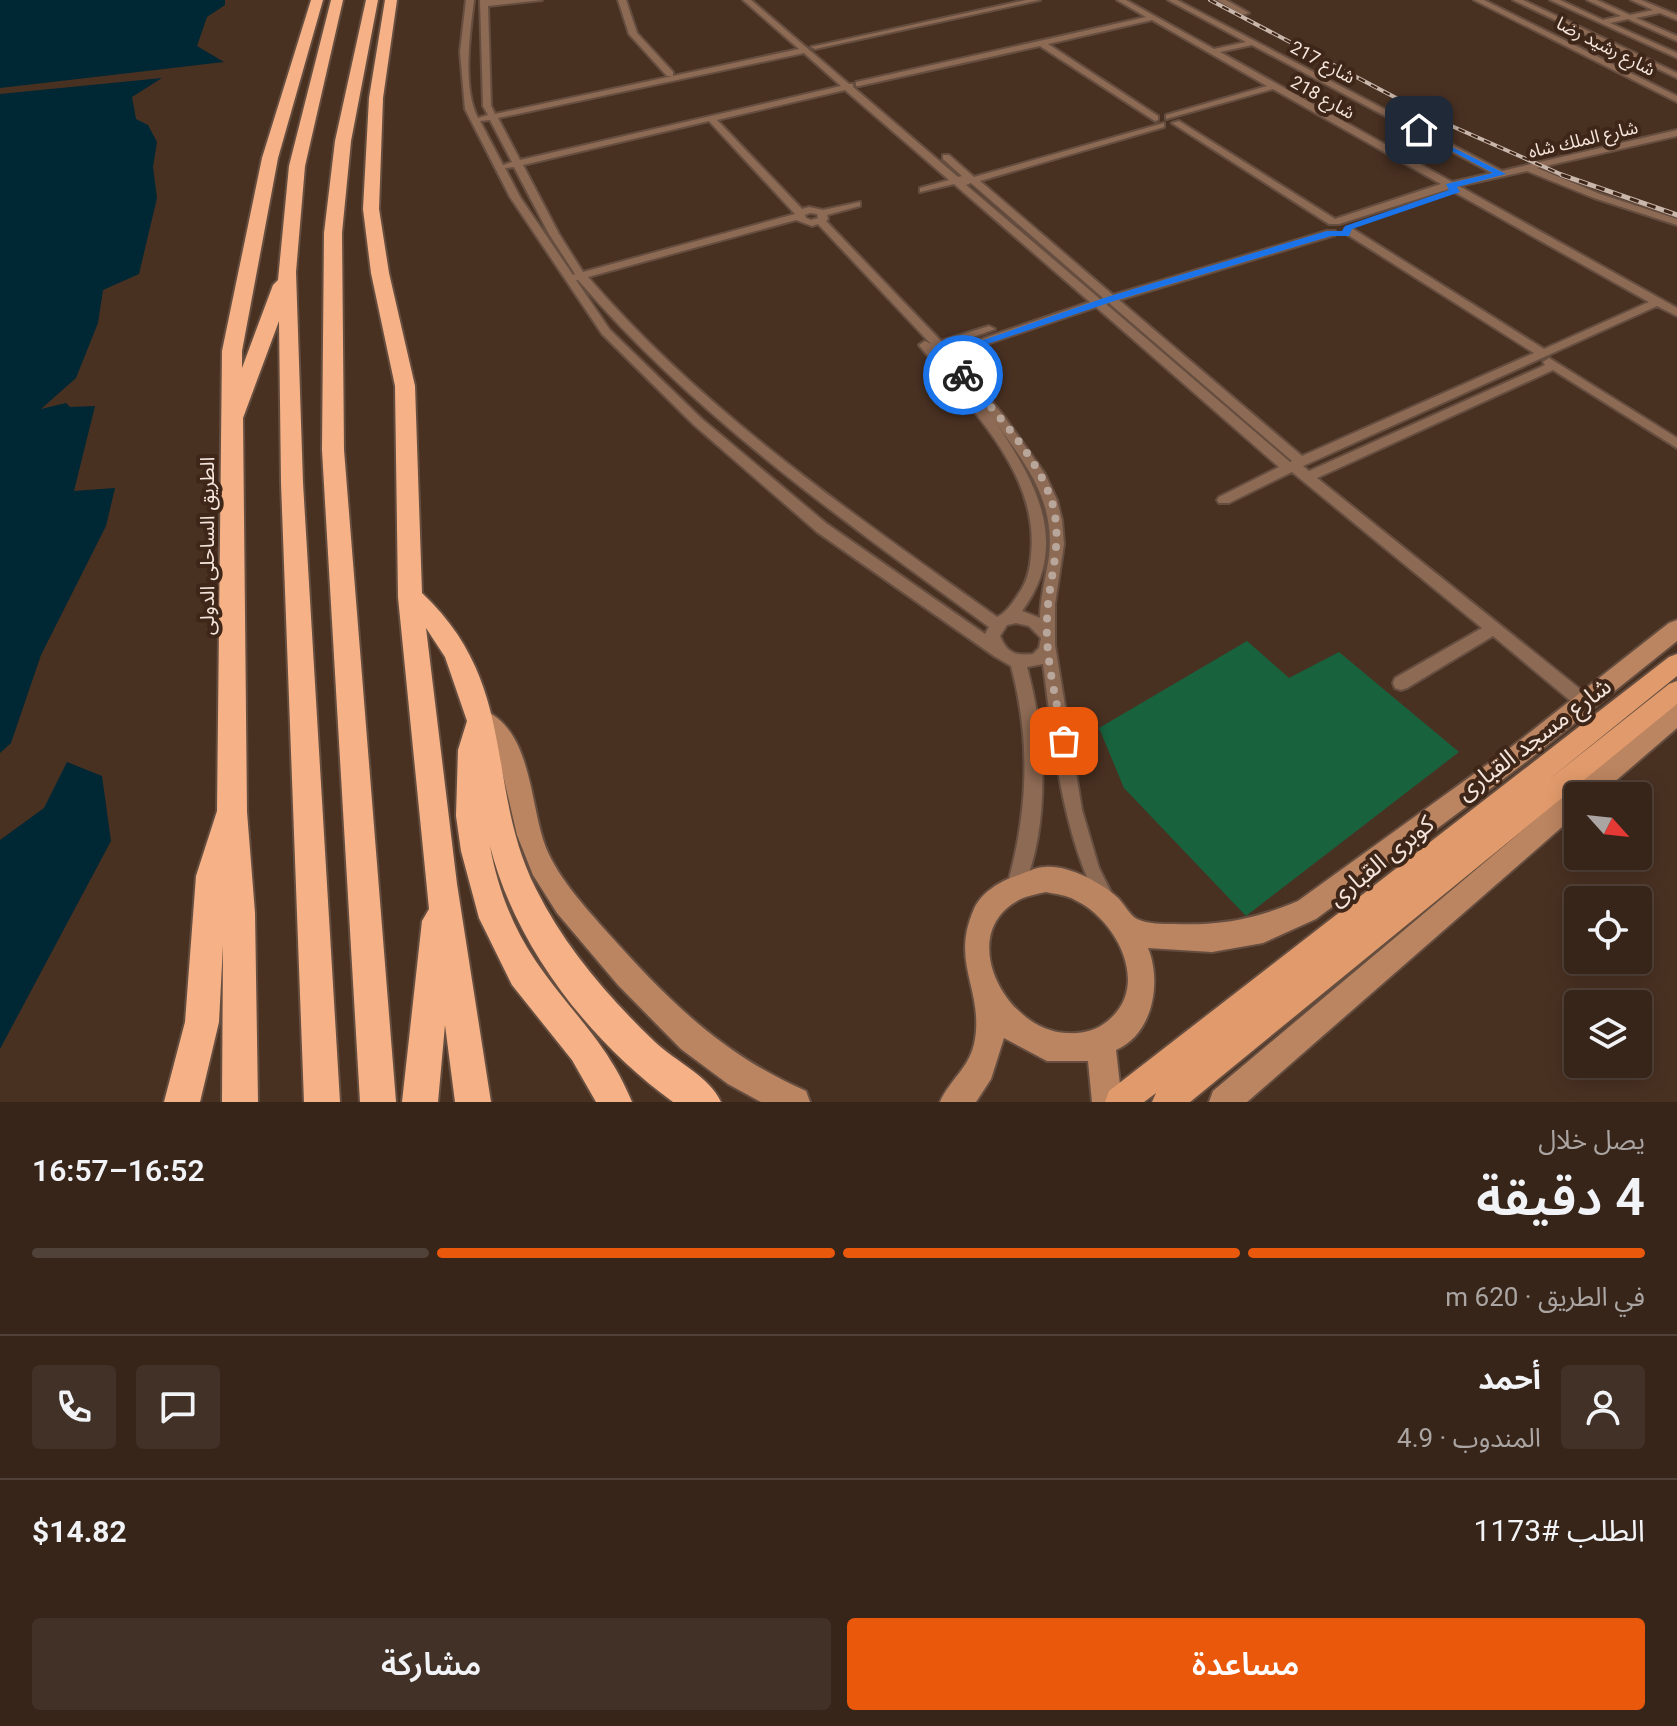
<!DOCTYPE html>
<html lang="ar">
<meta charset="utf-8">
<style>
body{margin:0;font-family:Roboto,"Noto Sans Arabic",sans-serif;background:#423127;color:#f1f3f6;direction:rtl;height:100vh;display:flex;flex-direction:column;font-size:30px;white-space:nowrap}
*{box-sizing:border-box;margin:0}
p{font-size:26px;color:#aaa5a2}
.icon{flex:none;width:44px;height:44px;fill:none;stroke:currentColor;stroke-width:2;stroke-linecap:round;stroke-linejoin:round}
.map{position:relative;height:1102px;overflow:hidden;direction:ltr}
.sheet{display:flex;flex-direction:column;background:#37251a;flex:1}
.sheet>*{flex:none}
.needle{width:52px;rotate:117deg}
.controls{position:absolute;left:1564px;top:782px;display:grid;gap:16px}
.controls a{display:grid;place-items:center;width:88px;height:88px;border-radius:8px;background:#37251a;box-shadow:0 4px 20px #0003,0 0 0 2px #514239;font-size:40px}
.pin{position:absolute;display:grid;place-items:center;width:68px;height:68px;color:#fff;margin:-34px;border-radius:16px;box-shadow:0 4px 12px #0006}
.courier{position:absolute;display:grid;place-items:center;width:80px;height:80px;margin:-40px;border:6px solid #1a73e8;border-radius:50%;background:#fff;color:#222;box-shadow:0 2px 10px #0007}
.head em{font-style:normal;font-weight:600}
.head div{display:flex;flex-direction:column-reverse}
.head{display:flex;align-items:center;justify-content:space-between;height:136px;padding:0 32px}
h1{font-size:52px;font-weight:600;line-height:60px}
.bar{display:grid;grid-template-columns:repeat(4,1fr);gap:12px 8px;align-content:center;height:96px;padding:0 32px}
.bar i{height:10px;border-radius:6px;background:#514239}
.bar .current{background:#ea580c}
.bar p{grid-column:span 4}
.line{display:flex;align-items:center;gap:20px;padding:0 32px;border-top:2px solid #514239}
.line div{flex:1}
.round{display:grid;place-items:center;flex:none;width:84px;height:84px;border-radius:8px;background:#423127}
.action{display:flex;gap:16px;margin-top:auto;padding:16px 32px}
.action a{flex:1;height:92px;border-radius:8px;background:#ea580c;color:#fff;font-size:32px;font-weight:600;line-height:92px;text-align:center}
.action a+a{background:#423127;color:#f1f3f6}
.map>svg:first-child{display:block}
.green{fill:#18623e}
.water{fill:#002734}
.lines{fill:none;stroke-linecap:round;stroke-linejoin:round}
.street-casing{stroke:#654e40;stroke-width:4}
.secondary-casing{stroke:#654e40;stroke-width:4}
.primary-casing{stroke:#654e40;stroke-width:4}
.highway-casing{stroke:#654e40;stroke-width:4}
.street{fill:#8d6a54;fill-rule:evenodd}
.secondary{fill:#bc8561;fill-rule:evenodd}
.primary{fill:#e19a6b;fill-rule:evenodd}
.highway{fill:#f6b286;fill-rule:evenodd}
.rail-far1-casing{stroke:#c9b7ac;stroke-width:4}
.rail-casing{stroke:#c9b7ac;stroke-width:5}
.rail-far1{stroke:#3e2618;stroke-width:2;stroke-dasharray:7;stroke-linecap:butt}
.rail{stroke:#3e2618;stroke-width:3;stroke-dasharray:9;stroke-linecap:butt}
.route{fill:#1a73e8}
.done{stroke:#b9a69b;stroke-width:8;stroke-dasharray:0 14.4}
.labels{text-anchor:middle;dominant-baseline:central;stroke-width:8;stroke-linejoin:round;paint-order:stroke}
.far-street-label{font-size:18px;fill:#f5e5dc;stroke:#3e2618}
.street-label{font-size:20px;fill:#f5e5dc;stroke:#3e2618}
.near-street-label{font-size:24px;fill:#f5e5dc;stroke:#3e2618}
</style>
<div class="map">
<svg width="1677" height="1102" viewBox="0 0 1677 1102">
<rect width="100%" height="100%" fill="#493122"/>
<path class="green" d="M1247,641L1289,678L1339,652L1459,752L1246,916L1124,788L1099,728Z"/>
<g class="water">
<path d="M0,0H225V5L207,17L197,46L224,62L0,88Z"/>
<path d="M162,78L132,97L136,119L148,125L157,142L153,167L157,198L139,274L103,290L98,323L76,378L41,409L66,403L70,407L95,406L74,491L115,488L106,526L41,655L11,743L0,753V94Z"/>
<path d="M67,762L102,776L111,841L0,1049V840L44,808Z"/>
</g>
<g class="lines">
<defs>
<g id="street">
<path d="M466,0H474C470,33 462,88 478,118L488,115L483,106L480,0H542L488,6L491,106L495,114L799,49L743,0H751L849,84H853V87L958,177L962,176L943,159V155H949L974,177L1164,123V127L980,181L1113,295L1327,231H1335V235L1119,300L1302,456L1534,353L1345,233V229H1353L1544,349L1649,302L1449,189L1339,224H1329L1172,123L1179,121L1335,219L1441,184L1273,89L1166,119V115L1267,86L1152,20L1048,44L1158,116V120L1155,121L1040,46L859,86H856V82L1146,17L1117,0H1126L1214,49L1246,42L1168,0H1177L1502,171L1677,130V136L1537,168L1600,194L1677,219V225L1594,198L1527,171L1459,186L1677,308V316L1657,306L1303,466L1309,471L1545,365L1543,362L1549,358L1677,438V448L1553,370L1317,478L1590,697L1592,702L1590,707L1584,709L1578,707L1493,636L1407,688L1401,690L1395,688L1393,683L1395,678L1482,628L1292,472L1229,503H1219L1217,500L1219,497L1279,467L1096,307L954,355L1003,415L1045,474L1057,500L1062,520L1064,544L1055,604V645L1082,810L1099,868L1113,896L1110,902L1104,905L1098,902C1061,827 1054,746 1043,664L1027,667C1046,737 1051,824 1022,892L1016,895L1010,892L1007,886C1028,812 1031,741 1011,666L994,656L817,532L694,425L602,334L510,197L465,109L460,52ZM1252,45L1492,173L1452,182L1220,52ZM804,53L841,86L520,160L498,118ZM845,90L949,180L920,188V192L954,184L1090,302L949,350L946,347L995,329L989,326L941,341L826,221L828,219L827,215L860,206V202L823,210L809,207L802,209L717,120ZM490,120L512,162L503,165L480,121ZM709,121L795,214L583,272L559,234L523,165ZM514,167L549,234L575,274L573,275L520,197L505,168ZM971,183L1103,298L1100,299L966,185ZM810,213L817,214L818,218L811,220L806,218L805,215ZM796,220L812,226L818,224L931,344L925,341L919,345C966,405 1040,471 1031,555C1030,568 1028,579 1021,590C1015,599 1007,613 997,617C852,513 704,412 588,277ZM576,280H578C696,417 844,521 989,627L985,634L827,524L702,419L610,330ZM1109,303L1292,461L1290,462L1106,304ZM994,420C1025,464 1055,498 1049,556C1046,577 1040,597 1040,618L1022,611C1072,544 1035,480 994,420ZM1016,623L1029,626L1041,638L1039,648L1033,654C1015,656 1007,653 1000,636L1007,625Z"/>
<path d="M618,0H626L637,33L673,72V76H667L629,34Z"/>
<path d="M1026,0H1040L815,49L811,47Z"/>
<path d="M1217,0H1226L1249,13L1242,15Z"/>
<path d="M1474,0H1484L1677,96V102Z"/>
<path d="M1513,0H1523L1677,73V78Z"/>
<path d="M1550,0H1560L1603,20L1621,16L1587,0H1597L1630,15L1653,10L1631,0H1641L1677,15V20L1660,13L1636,18L1677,36V41L1628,19L1610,23L1677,53V58Z"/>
</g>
<g id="secondary">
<path d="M1677,620V641L1526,762L1316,919L1263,943L1212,952L1148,948C1162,982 1153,1034 1116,1050L1122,1102H1092L1088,1061H1047L1004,1038L991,1079L976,1102H940C950,1079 971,1067 975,1039C983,988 950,963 974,909C981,893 1000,881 1016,876C1025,873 1036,867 1045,867C1068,865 1100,882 1117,897C1124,903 1129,915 1137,919C1148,924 1162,924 1174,924C1219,926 1256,919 1298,901L1510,748L1669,623ZM1046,892C1055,894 1067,895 1075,900C1114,918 1148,979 1114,1015C1100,1030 1086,1034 1066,1033C1006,1030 956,936 1017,901C1025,896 1037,894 1046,892Z"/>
<path d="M1677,704V728L1598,796H1578V813L1247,1102H1209L1213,1091L1669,707Z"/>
<path d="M481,709C533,728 529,805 546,848C559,879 585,907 607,932C668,1000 721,1054 806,1091L810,1102H761L728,1084L681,1049L618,985L557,913L533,875L517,835L500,762L486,738L470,719L473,712Z"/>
</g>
<path id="primary" d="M1677,654V676L1547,781L1669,684L1677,681V704L1190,1102H1152L1156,1093L1144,1102H1105L1109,1091L1669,657Z"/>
<g id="highway">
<path d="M311,0H323L278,158L242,351V368L273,285L278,280L289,166L331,0H343L305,166L296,272L303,483L340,1102H304L281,483L279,321L243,418L247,812L255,913L258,1102H222L223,945L219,1022L200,1102H164L185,1022L196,876L217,811L222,351L262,158Z"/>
<path d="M366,0H378L351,141L342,233L344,450L396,1102H360L322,450L324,233L335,141Z"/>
<path d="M385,0H397L383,98L379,209L389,273L415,386L422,593C520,685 484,786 536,889C565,947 608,997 655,1042C675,1061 710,1077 721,1102H673C590,1042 515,946 490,846C497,886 512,926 535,960C570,1012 607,1041 632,1102H596L572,1060L512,985L479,918L461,851L456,816L458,750L467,721L445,657L426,628L457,884L491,1102H455L445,1025L438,1102H402L422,921L429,909L398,597L395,386L371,273L363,209L369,98Z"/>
</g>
</defs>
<use href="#street" class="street-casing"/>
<use href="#secondary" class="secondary-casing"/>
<use href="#primary" class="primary-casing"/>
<use href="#highway" class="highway-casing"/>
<use href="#street" class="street"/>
<use href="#secondary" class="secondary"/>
<use href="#primary" class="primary"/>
<use href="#highway" class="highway"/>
<defs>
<path id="rail-far1" d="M1210,0L1438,120L1567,177"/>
<path id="rail" d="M1562,175L1677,215"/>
</defs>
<use href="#rail-far1" class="rail-far1-casing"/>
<use href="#rail" class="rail-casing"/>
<use href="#rail-far1" class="rail-far1"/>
<use href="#rail" class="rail"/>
</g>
<path class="route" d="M1416,129L1506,174L1457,187L1460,192L1352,229L1349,236H1331L1114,301L952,356L967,377H959L940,355L1107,297L1327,231H1342L1345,226L1449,190L1446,184L1493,173L1416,132Z"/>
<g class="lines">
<path class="done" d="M963,375C994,411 1035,453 1051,499C1065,542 1048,578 1047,620C1045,659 1057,702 1064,741"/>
</g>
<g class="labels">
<g class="far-street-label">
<text transform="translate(1606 46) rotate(27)">شارع رشيد رضا</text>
<text transform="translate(1323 62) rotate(28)">شارع 217</text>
<text transform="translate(1323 97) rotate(29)">شارع 218</text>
<text transform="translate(1583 139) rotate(-13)">شارع الملك شاه</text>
</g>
<g class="street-label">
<text transform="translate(207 546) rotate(-90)">الطريق الساحلى الدولى</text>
</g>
<g class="near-street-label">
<text transform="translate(1534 739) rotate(-37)">شارع مسجد القبارى</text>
<text transform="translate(1381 861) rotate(-39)">كوبرى القبارى</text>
</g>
</g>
</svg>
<div class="controls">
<a><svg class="needle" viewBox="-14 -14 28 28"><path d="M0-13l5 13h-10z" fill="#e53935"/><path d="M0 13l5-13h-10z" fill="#aaa5a2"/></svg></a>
<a><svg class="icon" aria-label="locate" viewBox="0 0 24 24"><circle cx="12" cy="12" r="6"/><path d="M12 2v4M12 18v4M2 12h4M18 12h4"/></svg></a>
<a><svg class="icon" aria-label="layers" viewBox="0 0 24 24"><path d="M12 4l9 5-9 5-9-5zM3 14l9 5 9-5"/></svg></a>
</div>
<div class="pin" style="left:1064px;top:741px;background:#ea580c"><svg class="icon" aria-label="bag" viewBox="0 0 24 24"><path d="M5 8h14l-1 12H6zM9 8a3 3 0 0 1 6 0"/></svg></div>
<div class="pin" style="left:1419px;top:130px;background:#1f2937"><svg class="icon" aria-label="home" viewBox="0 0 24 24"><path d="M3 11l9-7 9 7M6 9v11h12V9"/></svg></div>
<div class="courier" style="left:963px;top:375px"><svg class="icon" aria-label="bike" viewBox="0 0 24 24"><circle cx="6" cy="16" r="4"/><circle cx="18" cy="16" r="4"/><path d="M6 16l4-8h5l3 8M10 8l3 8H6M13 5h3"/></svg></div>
</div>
<section class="sheet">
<div class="head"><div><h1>4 دقيقة</h1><p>يصل خلال</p></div><em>16:52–16:57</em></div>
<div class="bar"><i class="current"></i><i class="current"></i><i class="current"></i><i></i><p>في الطريق · 620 m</p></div>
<div class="line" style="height:144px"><a class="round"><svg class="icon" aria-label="person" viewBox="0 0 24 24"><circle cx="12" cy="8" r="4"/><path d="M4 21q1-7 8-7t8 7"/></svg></a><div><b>أحمد</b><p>المندوب · 4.9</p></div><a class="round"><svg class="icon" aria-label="chat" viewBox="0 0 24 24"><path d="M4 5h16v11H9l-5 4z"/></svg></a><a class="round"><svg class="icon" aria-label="phone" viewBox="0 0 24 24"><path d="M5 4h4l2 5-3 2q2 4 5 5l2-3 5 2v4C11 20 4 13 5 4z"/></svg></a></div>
<div class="line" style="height:104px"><div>الطلب #1173</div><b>$14.82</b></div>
<div class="action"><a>مساعدة</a><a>مشاركة</a></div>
</section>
